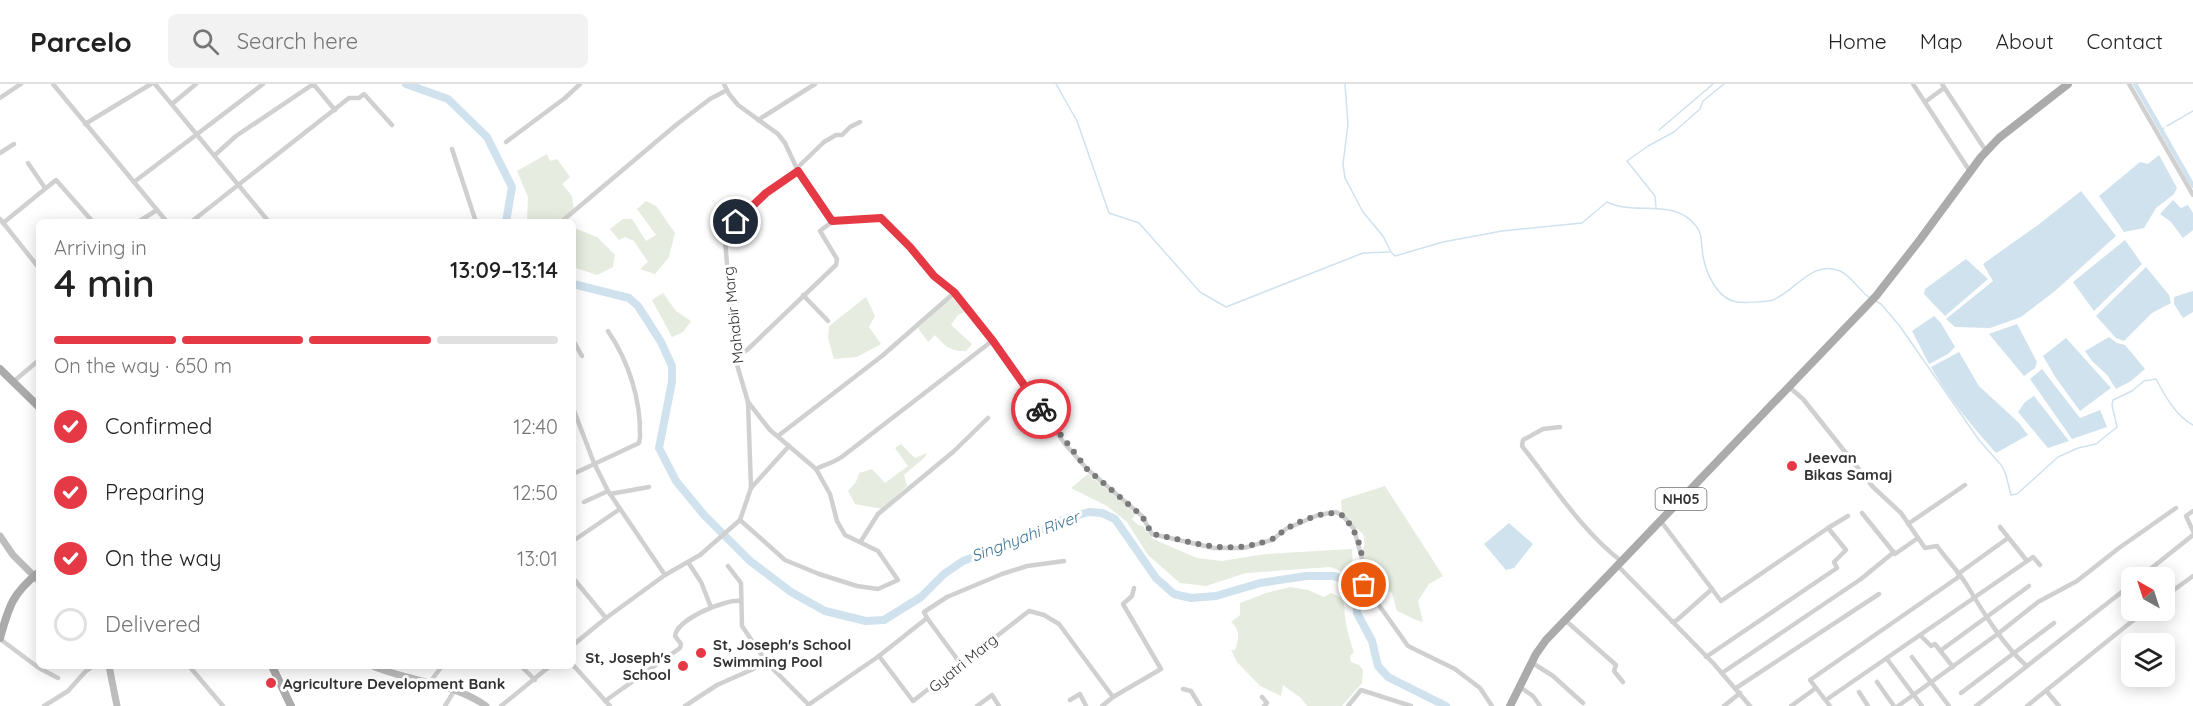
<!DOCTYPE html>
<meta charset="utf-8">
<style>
body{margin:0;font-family:Quicksand,sans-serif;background:#f2f2f2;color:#222;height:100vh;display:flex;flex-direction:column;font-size:22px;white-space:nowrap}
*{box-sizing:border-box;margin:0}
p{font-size:20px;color:#767676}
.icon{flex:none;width:33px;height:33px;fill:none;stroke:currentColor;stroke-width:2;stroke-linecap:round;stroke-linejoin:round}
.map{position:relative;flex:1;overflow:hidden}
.side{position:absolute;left:36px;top:135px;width:540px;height:450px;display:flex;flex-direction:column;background:#fff;border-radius:9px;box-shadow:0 3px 15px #0003}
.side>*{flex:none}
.needle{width:39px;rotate:321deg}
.fabs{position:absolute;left:2121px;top:483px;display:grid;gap:12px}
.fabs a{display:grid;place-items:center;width:54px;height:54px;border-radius:9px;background:#fff;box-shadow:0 3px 15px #0003;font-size:30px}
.pin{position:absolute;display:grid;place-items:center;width:51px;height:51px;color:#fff;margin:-26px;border:3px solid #fff;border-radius:50%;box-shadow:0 2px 6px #0007}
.courier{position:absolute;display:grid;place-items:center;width:60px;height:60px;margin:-30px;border:4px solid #e63946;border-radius:50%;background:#fff;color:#222;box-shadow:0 2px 8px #0007}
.summary em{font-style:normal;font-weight:600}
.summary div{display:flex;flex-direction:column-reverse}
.summary{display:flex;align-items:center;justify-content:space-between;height:102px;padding:0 18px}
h1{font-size:39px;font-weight:600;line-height:45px}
.bar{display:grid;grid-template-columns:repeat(4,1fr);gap:9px 6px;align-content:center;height:72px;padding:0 18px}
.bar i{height:8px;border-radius:4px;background:#e0e0e0}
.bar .on{background:#e63946}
.bar p{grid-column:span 4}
ol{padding:0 18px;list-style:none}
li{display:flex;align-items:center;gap:18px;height:66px}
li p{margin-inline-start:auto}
li .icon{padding:6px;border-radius:50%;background:#e63946;color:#fff;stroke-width:4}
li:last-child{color:#767676}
li i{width:33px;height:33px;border:3px solid #e0e0e0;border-radius:50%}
header{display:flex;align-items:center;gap:36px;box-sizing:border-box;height:84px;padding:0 30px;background:#fff;border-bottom:2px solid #e0e0e0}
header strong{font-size:28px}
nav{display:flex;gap:33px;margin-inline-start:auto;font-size:21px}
.search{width:420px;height:54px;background:#f2f2f2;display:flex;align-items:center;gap:15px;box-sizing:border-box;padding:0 21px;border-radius:9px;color:#767676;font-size:22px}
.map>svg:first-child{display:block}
.green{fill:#e6ecdf}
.water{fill:#cfe2ee}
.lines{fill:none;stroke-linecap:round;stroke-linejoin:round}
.stream{stroke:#cfe2ee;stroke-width:1.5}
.canal{stroke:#cfe2ee;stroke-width:4.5}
.river{stroke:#cfe2ee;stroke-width:8}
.street{stroke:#d0d0d0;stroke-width:4.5}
.secondary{stroke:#bdbdbd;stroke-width:7}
.primary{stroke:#ababab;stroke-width:8}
.done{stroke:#7a7a7a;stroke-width:6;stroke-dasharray:0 10.8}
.route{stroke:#e63946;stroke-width:8}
.poi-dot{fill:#e63946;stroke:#fff;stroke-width:2}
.labels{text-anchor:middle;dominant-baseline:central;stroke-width:6;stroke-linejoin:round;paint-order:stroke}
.shield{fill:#fff;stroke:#707070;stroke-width:1.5}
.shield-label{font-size:14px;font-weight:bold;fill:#333}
.street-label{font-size:15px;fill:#333;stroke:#fff}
.poi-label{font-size:15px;font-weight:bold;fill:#333;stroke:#fff;text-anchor:start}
.water-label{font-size:16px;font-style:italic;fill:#3f7597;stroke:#fff}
</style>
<header>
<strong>Parcelo</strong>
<div class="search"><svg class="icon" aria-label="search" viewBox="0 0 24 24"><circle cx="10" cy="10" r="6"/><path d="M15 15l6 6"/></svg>Search here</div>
<nav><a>Home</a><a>Map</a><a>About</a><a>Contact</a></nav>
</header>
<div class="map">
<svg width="2193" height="622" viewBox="0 0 2193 622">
<rect width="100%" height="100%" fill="#fff"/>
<g class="green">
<path d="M547,70L550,77L557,75L570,93L562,100L572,112L574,127L558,138H527L528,113L517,87Z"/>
<path d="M646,117L656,122L675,149L669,173L655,190L640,185L648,178L634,157L625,153L619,156L610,145L623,135H632L646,157L656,151L637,125Z"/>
<path d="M574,144L597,153L615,171L613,183L597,191L573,183Z"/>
<path d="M663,209L676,227L691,237L683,248L672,253L652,216Z"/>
<path d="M866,213L875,232L869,243L881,260L857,273L834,275L828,254L829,242Z"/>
<path d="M952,213L965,228L958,231L951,241L972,260L966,267C951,268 945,262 935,251L928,258L918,244Z"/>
<path d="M901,360L915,374L927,369L925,373L904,391L907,402L882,425L855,420L848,407L856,398L859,389L872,385L885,399L908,382L895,364Z"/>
<path d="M1088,390L1128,423L1135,431L1132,435L1138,441L1143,442L1153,455L1197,474L1222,477L1265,470L1352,465L1353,491L1330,483L1246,489L1206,502L1180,499L1148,471L1127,438L1107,422L1071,404Z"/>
<path d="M1385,402L1443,492L1429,500L1418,517L1423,538C1413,536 1406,530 1397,527L1392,509L1382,504L1379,496L1371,500L1367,492L1375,480L1366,477L1361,469L1365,460L1363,450L1342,431L1341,416Z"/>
<path d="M1290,503L1308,506L1324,513L1331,509C1346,515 1344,519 1345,532C1346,543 1350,557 1354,568L1350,572L1351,578L1359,581L1363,586L1362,599L1342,622H1307L1301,614L1283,601L1281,612L1260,602L1237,578L1231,566H1235C1239,554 1241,547 1231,538L1240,531V519L1266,509Z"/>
</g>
<g class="water">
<path d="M2159,71L2177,104L2174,110L2156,124L2144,144L2124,148L2099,112L2140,78L2148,80Z"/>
<path d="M2081,107L2116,152L2055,207L2021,233L1990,244L1955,243L1946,235L1993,197L1983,180L2038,141Z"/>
<path d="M2173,116L2181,124L2188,121L2193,129V146L2183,154L2171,138L2160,130Z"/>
<path d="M2125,156L2142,180L2094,227L2073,198Z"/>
<path d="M1966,175L1988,195L1945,232L1924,210L1925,205Z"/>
<path d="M2146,183L2169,211L2171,219L2152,229L2124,257L2116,254L2096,232Z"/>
<path d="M2193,207V228L2183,234L2174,220V213Z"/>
<path d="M1934,232L1941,239L1955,263L1948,270L1929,280L1912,247Z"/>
<path d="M2017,240L2037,278L2035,284L2024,292L1989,250Z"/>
<path d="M2109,253L2117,259L2125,261L2145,285L2131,297L2116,305L2107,291L2092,277L2085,267Z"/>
<path d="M2066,254L2111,304L2080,327L2056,294L2043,272Z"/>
<path d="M1959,268L1979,302L2019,339L2028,351L1996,369C1972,342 1949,315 1931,283Z"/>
<path d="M2042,285L2080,334L2100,326L2107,343L2072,355L2030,295Z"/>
<path d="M2034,312L2069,357L2048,364L2018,328L2025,318Z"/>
<path d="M1509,439L1533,460L1514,484L1506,486L1484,460Z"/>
</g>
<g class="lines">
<g class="stream">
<path d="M1056,0L1077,37L1109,129L1139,139L1200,208L1226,223L1363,169L1389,168"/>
<path d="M1345,0L1348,40L1343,80L1345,94L1363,128L1383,152L1391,168L1395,172L1443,158L1502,147L1582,139L1607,118C1635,132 1674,113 1696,142C1703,150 1701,162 1703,172C1706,189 1717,215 1737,218C1744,219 1766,218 1773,216C1795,207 1813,175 1840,187C1853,193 1858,206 1870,214"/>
<path d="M2167,42L2193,27"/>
<path d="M1659,46L1713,0"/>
<path d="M2161,46L2164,44"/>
<path d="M1656,123L1655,112L1627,77L1648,62L1674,48L1700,25L1703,17L1724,0"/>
<path d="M1874,216L1881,220L1899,241L1979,356L2002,382L2006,391L2011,411L2017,410L2058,373L2078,364L2096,360L2117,343L2112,321L2113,316L2132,307L2144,297L2156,295C2165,312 2176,332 2193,341"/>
</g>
<path class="canal" d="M2135,0L2193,102"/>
<g class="river">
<path d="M406,0L448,15L487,53L512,103L506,138"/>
<path d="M573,200L629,214L638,222L661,258L672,282V298L659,364L676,397L704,431L750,477L791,508L825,527L866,537L884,536L921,513L944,490L963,477L1026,454L1064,435L1089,428L1102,429L1115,435L1156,494L1174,510L1191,514L1216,512L1260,499L1306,492H1334L1347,497L1356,512L1357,529L1372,557L1378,582L1388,593L1446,622"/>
</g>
<g class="street">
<path d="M53,0L167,138"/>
<path d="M155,0L269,138"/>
<path d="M724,0L729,10L738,21L778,50L785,59L798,87L833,137L877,133L881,134L889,140L934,192L954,209L992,257L1065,360L1087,385L1142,432L1152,450L1214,464H1244L1272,456L1286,445L1318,431L1336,428L1342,431L1354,445L1362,475L1359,493L1408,562L1455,585L1480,604L1492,622"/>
<path d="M1913,0L1969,86"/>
<path d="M1942,0L1986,67"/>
<path d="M2129,0L2193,111"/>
<path d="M0,14L21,0"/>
<path d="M1925,18L1944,4"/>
<path d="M172,20L196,0"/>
<path d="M758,36L815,0"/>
<path d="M85,40L151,0"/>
<path d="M506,58L565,14L580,0"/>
<path d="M452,65L476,138"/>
<path d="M0,69L14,60"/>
<path d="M215,71L236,52L312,1L315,2L335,26"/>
<path d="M28,79L45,104"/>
<path d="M797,84L824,58L836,51H842L850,43L860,38"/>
<path d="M134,98L263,0"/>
<path d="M0,135L39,184"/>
<path d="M138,138L157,126"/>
<path d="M191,138L349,14H359L364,10L392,41"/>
<path d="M561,138L676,41L710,15L727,6"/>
<path d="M3,139L56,96L93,138"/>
<path d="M803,211L828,237"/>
<path d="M573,256L582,272"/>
<path d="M735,274L747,266L836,181L837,175L820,147L833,137"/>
<path d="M13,298L39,276"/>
<path d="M1788,302L1803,315L1873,403L1901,429L1925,464L1937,462C1947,476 1960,489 1968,503C1983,528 2005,564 2027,582"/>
<path d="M573,324L594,379L608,407L665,491"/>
<path d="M1560,343L1543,345L1523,356L1522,362C1553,401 1581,446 1621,477"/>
<path d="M778,352L882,272L954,209"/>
<path d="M816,385C825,380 834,379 843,372L992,257"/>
<path d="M573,390L639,359L640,353C641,316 629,278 608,247"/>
<path d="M751,404L789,362"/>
<path d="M610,410L649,403"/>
<path d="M584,418L608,407"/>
<path d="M2193,427L2186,432L2193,447"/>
<path d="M1862,429L1895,470L1918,454"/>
<path d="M740,436L785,476L819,490L857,502L878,505L898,496L878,467L845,451L837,437L830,410L816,385L770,346L748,318"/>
<path d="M1660,436L1712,505"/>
<path d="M1908,440L1965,401"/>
<path d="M2000,443L2027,477"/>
<path d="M573,457L620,425"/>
<path d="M861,457L878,430L953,368L988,334"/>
<path d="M688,478L701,498L711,523"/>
<path d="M1617,481L1714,580L1750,622"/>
<path d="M728,482L741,499L742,542L767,579L808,620"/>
<path d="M1958,490L2008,454"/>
<path d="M573,494L606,534"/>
<path d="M2139,494L2193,451"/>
<path d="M2164,513L2193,492"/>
<path d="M1565,536L1616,581L1614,587L1623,598"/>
<path d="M1672,538L1677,536L1712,505L1721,517L1828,444L1848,432"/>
<path d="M1921,552L1931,562L1935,560L1953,583"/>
<path d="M0,555L39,584L58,594"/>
<path d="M573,561L606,534L665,491L700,471L740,436L751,404L748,318L735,274L725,156L736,138L748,126L766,109L798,87"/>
<path d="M1940,567L2029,502"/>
<path d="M879,572L913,617L1029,527L1044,531L1059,540L1113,613"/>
<path d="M1706,573L1837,484L1834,478L1846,466L1828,444"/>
<path d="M1912,573L1949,622"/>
<path d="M1887,575L1922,622"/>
<path d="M1531,578L1553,592L1583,619"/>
<path d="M960,579L927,534L924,528L947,513L1002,490L1027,482L1064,477"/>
<path d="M573,581L610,622"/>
<path d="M189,582L223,622"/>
<path d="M521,582L535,596"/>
<path d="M1722,589L1861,495L1894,468"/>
<path d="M430,598L442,582"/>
<path d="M1877,598L1894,622"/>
<path d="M1520,603L1533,612L1540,622"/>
<path d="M1736,604L1879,510"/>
<path d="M1183,605L1191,607L1200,622"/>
<path d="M1859,608L1868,622"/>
<path d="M1961,609L2054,539"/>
<path d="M2048,609L2059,622"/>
<path d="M1262,613L1267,619L1264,622"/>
<path d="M1070,616L1080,610L1086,622"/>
<path d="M1826,616L2033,473L2040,481"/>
<path d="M605,617L680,564L681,560L675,552C677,535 725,515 741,517"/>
<path d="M808,621L879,572L927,534"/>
<path d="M44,622L68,607L85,588L93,582"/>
<path d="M445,622L454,607"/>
<path d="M501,622L550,582"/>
<path d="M685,622L717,601L767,579"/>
<path d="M977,622L992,611L999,622"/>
<path d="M1102,622L1113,613L1161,585L1123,520L1132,512L1134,504"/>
<path d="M1348,622L1361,606L1411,622"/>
<path d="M1724,622L1740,609"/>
<path d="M1791,622L1816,604"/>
<path d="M1830,622L1810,596L1960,492"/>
<path d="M1898,622L1999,549L2038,518L2077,497L2119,464L2176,424"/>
<path d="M1976,622L2132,500"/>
<path d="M2027,622L2146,526"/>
</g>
<g class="secondary">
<path d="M0,452L13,471L39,497"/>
<path d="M109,582L117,622"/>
<path d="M373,582C409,598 453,598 486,622"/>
</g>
<g class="primary">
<path d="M0,285L39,323"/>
<path d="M0,554C9,522 12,510 39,488"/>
<path d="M272,582L291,622"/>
<path d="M1510,622L1536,570L1546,556L1876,212L1919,157L1981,73L1999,54L2068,0"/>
</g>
</g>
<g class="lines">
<path class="done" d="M1041,325L1087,385L1142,432L1152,450C1196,458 1225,472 1270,456C1276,454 1280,449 1285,446C1296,438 1334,422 1344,433C1354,444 1361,460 1362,475C1362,487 1357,489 1364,501"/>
<path class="route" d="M736,138L766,109L798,87L832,137L881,134L910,163L934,192L954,208L993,257L1041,325"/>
</g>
<g class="poi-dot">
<circle cx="1792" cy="382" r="6"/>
<circle cx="701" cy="569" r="6"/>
<circle cx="683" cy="582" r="6"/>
<circle cx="271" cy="599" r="6"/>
</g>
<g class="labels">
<rect class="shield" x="1655.5" y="404" width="51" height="22" rx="4.5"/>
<g class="shield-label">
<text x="1681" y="415">NH05</text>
</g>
<g class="street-label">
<text transform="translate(733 231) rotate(-96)">Mahabir Marg</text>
<text transform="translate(963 579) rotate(-39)">Gyatri Marg</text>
</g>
<g class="poi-label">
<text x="1804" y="373">Jeevan<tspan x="1804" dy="17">Bikas Samaj</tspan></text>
<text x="713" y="560">St, Joseph's School<tspan x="713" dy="17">Swimming Pool</tspan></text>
<text x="671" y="573" text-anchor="end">St, Joseph's<tspan x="671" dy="17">School</tspan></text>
<text x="283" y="599">Agriculture Development Bank</text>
</g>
<g class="water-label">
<text transform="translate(1025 452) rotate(-21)">Singhyahi River</text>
</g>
</g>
</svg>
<div class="fabs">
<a><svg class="needle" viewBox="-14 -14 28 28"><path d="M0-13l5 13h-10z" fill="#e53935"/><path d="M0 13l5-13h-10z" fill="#767676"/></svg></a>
<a><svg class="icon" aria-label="layers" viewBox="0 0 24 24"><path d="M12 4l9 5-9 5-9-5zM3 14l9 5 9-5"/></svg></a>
</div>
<div class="pin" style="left:1364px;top:501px;background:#ea580c"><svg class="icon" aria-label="bag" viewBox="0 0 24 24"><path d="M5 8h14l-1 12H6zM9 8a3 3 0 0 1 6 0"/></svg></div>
<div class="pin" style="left:736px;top:138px;background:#1f2937"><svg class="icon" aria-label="home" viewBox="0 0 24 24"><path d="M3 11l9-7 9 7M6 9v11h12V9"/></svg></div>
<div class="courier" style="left:1041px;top:325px"><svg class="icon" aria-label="bike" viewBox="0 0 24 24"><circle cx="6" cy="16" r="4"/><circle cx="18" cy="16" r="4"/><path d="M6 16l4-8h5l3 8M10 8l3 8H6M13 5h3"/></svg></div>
<section class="side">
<div class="summary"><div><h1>4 min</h1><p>Arriving in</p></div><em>13:09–13:14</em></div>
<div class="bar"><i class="on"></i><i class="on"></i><i class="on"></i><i></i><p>On the way · 650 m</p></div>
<ol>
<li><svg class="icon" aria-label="check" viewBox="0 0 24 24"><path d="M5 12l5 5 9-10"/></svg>Confirmed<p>12:40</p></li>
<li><svg class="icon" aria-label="check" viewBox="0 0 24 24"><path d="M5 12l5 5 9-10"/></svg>Preparing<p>12:50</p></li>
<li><svg class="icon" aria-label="check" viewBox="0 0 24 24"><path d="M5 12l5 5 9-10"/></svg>On the way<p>13:01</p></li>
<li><i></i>Delivered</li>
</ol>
</section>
</div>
